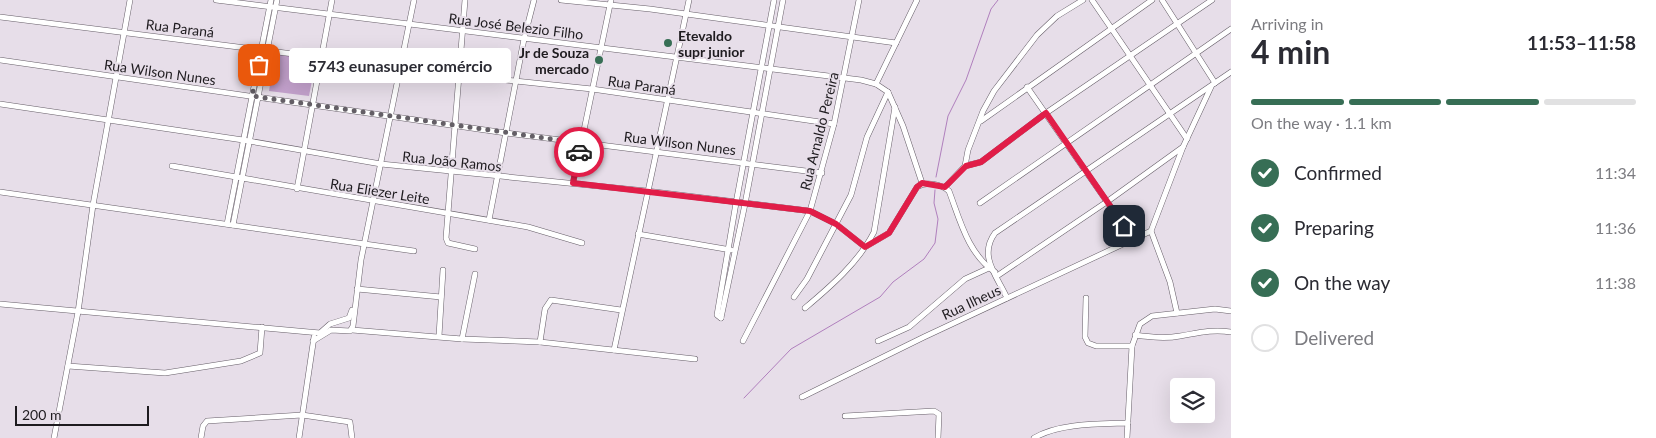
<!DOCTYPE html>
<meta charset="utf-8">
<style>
body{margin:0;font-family:Lato,sans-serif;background:#f7f7f7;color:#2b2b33;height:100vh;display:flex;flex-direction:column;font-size:19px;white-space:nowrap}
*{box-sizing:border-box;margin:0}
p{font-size:16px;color:#7c7c81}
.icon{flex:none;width:28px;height:28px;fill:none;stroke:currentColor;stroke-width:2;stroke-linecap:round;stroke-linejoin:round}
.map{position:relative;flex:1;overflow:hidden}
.details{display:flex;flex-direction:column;background:#fff;width:425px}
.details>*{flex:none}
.fabs{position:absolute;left:1170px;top:378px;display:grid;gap:10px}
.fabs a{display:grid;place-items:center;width:45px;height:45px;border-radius:5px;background:#fff;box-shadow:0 5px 20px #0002;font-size:25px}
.scale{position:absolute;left:15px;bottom:12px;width:134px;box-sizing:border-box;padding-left:5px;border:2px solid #1e1b1f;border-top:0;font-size:14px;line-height:18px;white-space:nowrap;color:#1e1b1f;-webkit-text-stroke:4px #e7dee9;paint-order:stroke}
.pin{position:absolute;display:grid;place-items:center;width:42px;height:42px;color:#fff;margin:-21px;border-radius:10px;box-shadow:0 2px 8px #0006}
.courier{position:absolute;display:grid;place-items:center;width:50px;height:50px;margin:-25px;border:4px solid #e11d48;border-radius:50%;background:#fff;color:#222;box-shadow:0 1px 6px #0007}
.bubble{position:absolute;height:35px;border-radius:5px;background:#fff;box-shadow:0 5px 20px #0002;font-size:16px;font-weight:700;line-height:35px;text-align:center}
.head em{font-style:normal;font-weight:700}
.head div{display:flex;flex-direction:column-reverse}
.head{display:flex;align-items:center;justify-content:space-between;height:85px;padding:0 20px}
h1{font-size:32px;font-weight:700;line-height:38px}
.bar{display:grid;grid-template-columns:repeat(4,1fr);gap:8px 5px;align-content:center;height:60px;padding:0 20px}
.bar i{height:6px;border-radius:4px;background:#e1e1e2}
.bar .current{background:#376e55}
.bar p{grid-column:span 4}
ol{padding:0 20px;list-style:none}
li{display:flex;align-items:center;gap:15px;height:55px}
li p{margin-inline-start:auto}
li .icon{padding:5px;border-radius:50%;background:#376e55;color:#fff;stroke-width:4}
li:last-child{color:#7c7c81}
li i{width:28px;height:28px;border:2px solid #e1e1e2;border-radius:50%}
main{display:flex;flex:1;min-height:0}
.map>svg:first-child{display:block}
.green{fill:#c3a1cc}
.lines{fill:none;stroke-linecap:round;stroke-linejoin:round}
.stream{stroke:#b07fbd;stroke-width:1}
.minor-casing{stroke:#665e68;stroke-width:6}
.minor{stroke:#fff;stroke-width:5}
.done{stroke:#645f66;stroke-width:5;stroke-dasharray:0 9}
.route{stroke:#e11d48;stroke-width:6}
.poi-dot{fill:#376e55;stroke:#e7dee9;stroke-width:2}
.labels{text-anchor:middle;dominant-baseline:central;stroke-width:4;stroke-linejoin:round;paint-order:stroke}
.street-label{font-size:14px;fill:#1e1b1f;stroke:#e7dee9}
.poi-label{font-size:14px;font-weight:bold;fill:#1e1b1f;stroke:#e7dee9;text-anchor:start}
</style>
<main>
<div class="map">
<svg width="1231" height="438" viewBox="0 0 1231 438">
<rect width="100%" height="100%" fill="#e7dee9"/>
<path class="green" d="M275,54L316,60L309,96L269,91Z"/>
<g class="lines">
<g class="stream">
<path d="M936,177L948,116L966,80L991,9L998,0"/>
<path d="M744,398L791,349L880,297L893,282L924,259L935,243L938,219L934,203L935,190"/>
</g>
<defs>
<g id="minor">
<path d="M216,0L861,80L876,84L917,0"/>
<path d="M465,0L446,238L448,243L475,249"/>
<path d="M561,0L650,9L896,43"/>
<path d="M1092,0L1187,139"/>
<path d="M1162,0L1215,83"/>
<path d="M0,17L459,75L592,89L834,124"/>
<path d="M0,60L506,133L822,173"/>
<path d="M1027,87L1133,239"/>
<path d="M888,92L903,126L922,183"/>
<path d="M0,104L243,140L381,164L647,191L810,211L836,224L865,247L889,233L917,187C926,181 941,184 949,191C960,220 968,254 995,272"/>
<path d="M981,121L1152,0"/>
<path d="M172,166L528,227L582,243"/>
<path d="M965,166L981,162L1046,113L1212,0"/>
<path d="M573,183L611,0"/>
<path d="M945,187L965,166L968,150L983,111L994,91L1037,35L1057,16L1083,0"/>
<path d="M297,189L332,0"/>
<path d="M0,192L414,251"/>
<path d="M980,203L1231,29"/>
<path d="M489,220L524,39L534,0"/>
<path d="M227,224L271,0"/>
<path d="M233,225L277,0"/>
<path d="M638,234L731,250"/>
<path d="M997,276L1108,201L1183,147"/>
<path d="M357,289L441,297"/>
<path d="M794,297L807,279L851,195L867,137L888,92L876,84"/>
<path d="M1007,298C997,276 978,256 995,233L1231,72"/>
<path d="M1086,298L1085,337L1088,343L1096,346H1132"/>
<path d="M0,304L320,333"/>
<path d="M805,308C830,287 859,262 874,232L895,107"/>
<path d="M1177,313L1170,282L1151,231L1183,147L1211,87"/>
<path d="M721,318L717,315L736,203L774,0"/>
<path d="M721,318L745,204L783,0"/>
<path d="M352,330L462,339L540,342L695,359"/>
<path d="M321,332L330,324L349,318L352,310"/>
<path d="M1135,335C1150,337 1165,339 1180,336C1198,333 1212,329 1231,332"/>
<path d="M439,336L443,270"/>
<path d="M462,339L475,274"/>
<path d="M313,341L331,330L350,331L353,326L361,260L414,0"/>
<path d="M743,341L810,211L834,124L859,0"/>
<path d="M878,341L909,327L965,279L989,268"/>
<path d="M540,342L545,309L551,300L621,310"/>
<path d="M614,350L689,0"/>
<path d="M68,366L165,373L241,361L260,353L262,327"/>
<path d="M802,397L924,337L1151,231"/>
<path d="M845,416L934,411L939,414L938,438"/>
<path d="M54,438L78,312L93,205L130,0"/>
<path d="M201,438L203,426L207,421L302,415L350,422L352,438"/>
<path d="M299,438L314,337"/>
<path d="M1034,438C1059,423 1099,424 1128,423"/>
<path d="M1127,438L1132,346L1140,324L1152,316L1215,309L1231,311"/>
</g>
</defs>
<use href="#minor" class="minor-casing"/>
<use href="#minor" class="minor"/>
</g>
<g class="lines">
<path class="done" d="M259,65L252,96L580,143L579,152"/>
<path class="route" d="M579,152L573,183L810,211L836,224L865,247L889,233L917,187L922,183L945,187L966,166L981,162L1046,113L1124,226"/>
</g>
<g class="poi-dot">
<circle cx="668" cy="43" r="5"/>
<circle cx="599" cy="60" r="5"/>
</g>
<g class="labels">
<g class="street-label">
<text transform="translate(516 26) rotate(7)">Rua José Belezio Filho</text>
<text transform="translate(180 28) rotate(7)">Rua Paraná</text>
<text transform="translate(160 72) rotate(8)">Rua Wilson Nunes</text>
<text transform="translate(642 85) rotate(8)">Rua Paraná</text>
<text transform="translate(819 131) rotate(-76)">Rua Arnaldo Pereira</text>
<text transform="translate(680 143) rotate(7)">Rua Wilson Nunes</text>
<text transform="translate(452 161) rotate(6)">Rua João Ramos</text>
<text transform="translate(380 191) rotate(9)">Rua Eliezer Leite</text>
<text transform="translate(971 302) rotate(-25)">Rua Ilheus</text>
</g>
<g class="poi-label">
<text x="678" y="35">Etevaldo<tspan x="678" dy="16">supr junior</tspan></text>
<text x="589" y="52" text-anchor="end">Jr de Souza<tspan x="589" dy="16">mercado</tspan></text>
</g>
</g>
</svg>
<div class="fabs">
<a><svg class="icon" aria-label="layers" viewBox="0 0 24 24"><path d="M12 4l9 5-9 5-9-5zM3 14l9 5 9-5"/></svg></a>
</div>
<div class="scale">200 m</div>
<div class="pin" style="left:259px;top:65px;background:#ea580c"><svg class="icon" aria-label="bag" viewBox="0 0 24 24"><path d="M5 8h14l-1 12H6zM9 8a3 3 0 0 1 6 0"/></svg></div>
<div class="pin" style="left:1124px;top:226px;background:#1f2937"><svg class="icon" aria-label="home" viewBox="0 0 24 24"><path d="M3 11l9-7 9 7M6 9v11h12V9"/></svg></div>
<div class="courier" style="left:579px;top:152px"><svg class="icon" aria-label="car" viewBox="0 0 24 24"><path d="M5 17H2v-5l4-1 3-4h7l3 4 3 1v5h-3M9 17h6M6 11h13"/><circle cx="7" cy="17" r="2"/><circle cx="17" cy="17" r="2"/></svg></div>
<div class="bubble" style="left:289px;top:48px;width:222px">5743 eunasuper comércio</div>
</div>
<section class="details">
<div class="head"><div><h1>4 min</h1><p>Arriving in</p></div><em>11:53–11:58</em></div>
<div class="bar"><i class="current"></i><i class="current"></i><i class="current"></i><i></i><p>On the way · 1.1 km</p></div>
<ol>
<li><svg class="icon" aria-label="check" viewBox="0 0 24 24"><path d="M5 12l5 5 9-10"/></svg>Confirmed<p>11:34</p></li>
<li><svg class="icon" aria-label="check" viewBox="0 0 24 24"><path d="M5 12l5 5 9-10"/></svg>Preparing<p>11:36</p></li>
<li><svg class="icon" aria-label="check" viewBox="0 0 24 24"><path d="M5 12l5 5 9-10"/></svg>On the way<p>11:38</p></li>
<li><i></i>Delivered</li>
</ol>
</section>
</main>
